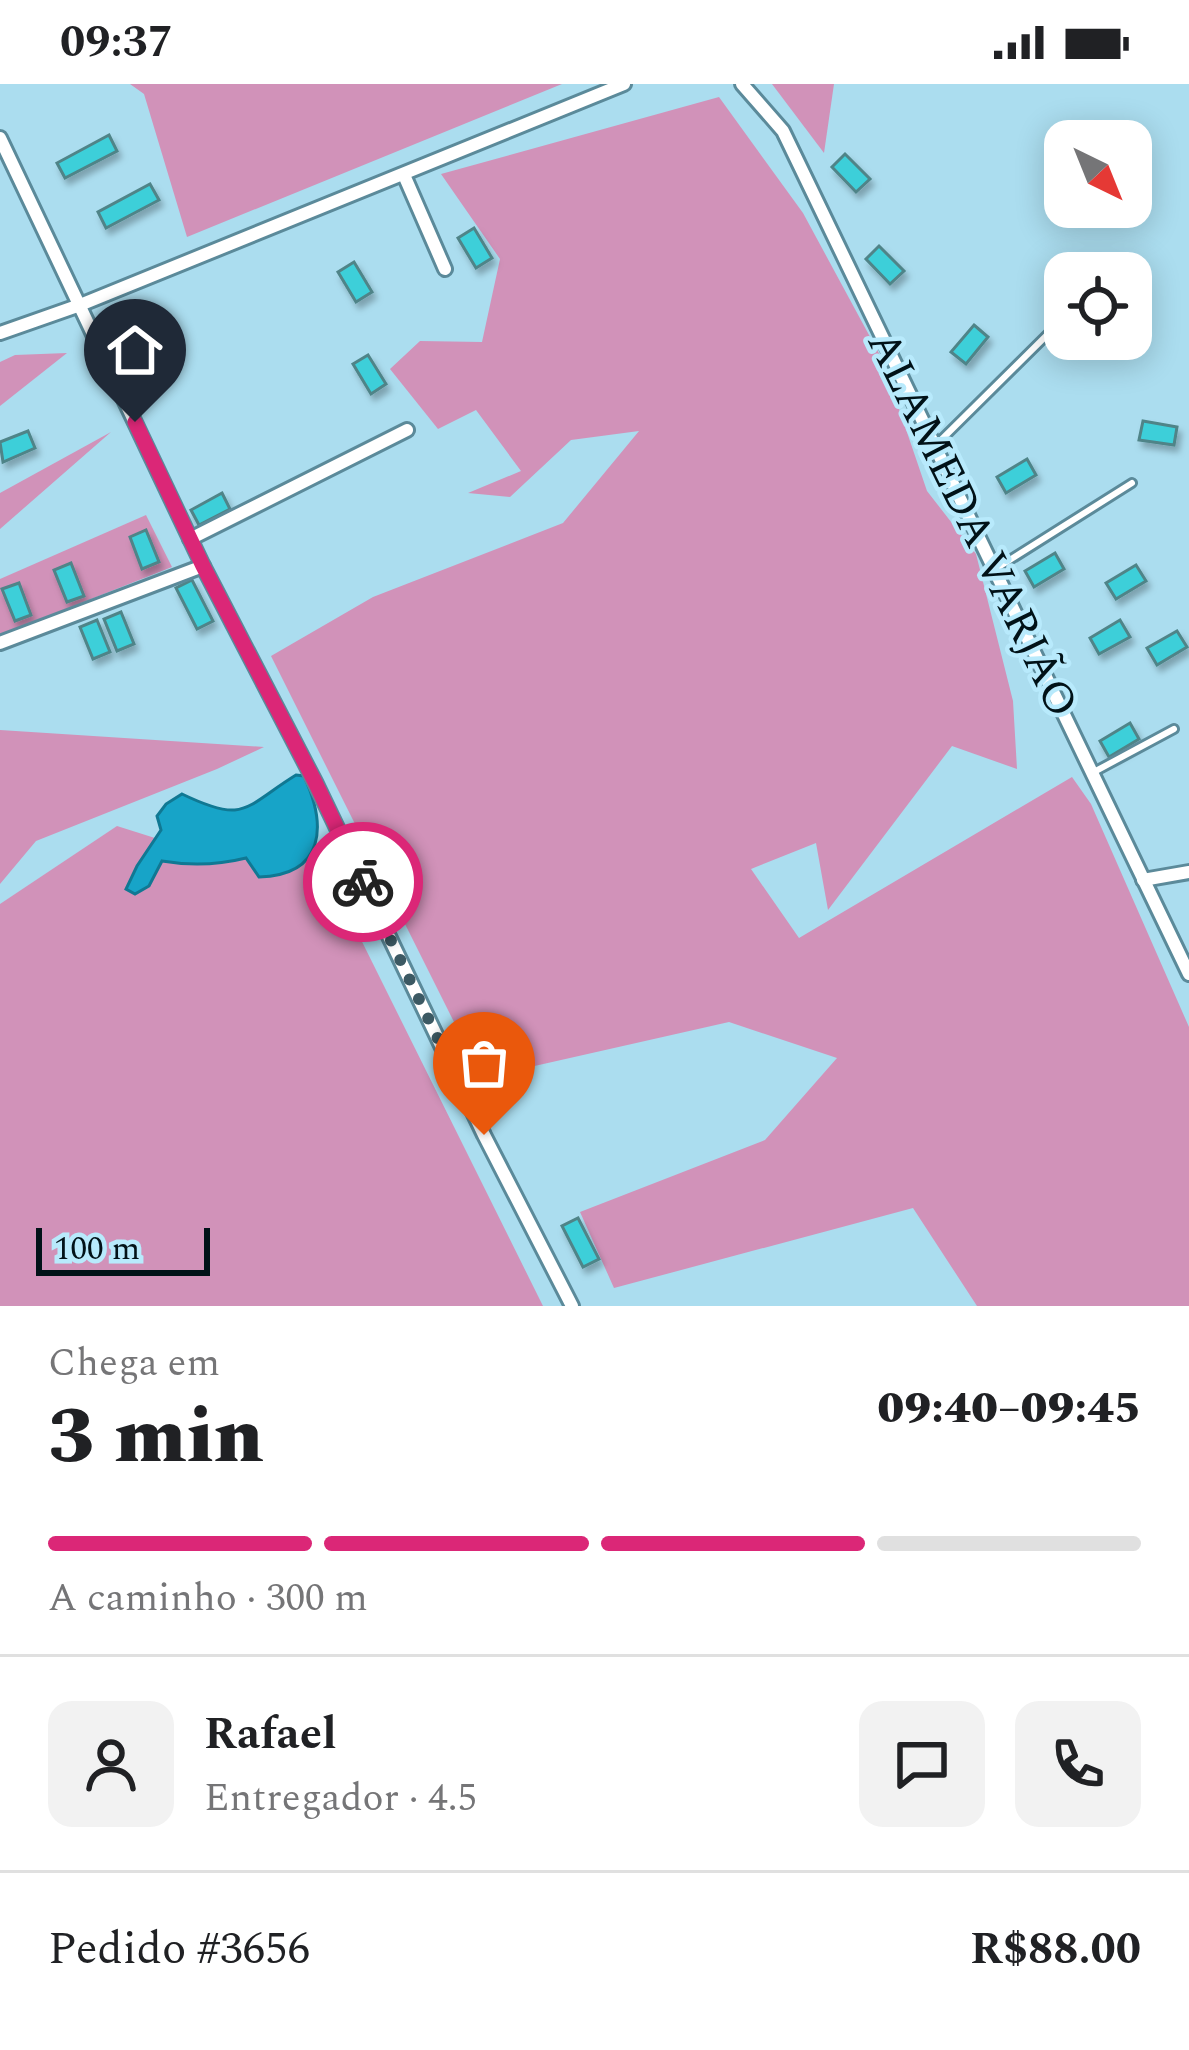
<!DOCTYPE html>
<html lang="pt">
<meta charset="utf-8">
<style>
body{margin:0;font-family:Spectral,serif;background:#f2f2f2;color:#202124;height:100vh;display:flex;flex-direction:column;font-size:45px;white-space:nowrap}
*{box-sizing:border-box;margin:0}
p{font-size:39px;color:#757577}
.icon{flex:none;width:66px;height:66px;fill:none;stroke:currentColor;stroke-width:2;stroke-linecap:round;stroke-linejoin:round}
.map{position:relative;height:1222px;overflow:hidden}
.sheet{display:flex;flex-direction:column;background:#fff;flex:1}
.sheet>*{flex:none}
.needle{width:78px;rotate:137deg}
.fabs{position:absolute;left:1044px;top:36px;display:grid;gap:24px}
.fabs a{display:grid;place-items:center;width:108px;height:108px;border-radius:24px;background:#fff;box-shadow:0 6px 30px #0003;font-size:60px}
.scale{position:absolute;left:36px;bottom:30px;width:174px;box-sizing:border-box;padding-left:12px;border:6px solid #011218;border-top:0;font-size:33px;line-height:42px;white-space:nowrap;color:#011218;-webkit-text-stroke:9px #b8eafc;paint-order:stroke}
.pin{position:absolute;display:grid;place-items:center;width:102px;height:102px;color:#fff;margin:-123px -51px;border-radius:50% 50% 50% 0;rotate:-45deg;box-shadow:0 0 12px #0007}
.pin .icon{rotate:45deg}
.courier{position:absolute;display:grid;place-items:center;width:120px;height:120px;margin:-60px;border:9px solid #db2777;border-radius:50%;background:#fff;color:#222;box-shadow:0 3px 15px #0007}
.head em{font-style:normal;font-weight:800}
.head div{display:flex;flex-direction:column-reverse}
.head{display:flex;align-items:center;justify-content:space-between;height:204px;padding:0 48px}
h1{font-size:78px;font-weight:800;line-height:90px}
.bar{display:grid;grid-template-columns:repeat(4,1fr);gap:18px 12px;align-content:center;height:144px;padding:0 48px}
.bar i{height:15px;border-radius:9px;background:#e0e0e0}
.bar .active{background:#db2777}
.bar p{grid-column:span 4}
.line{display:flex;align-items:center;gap:30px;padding:0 48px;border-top:3px solid #e0e0e0}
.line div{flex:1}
.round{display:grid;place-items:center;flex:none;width:126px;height:126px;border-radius:24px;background:#f2f2f2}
.status{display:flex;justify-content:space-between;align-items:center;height:84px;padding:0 60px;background:#fff;direction:ltr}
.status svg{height:33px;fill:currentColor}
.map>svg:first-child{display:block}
.green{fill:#d192b9}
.water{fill:#17a4c8;stroke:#107893;stroke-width:3}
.building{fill:#3ecfd9;stroke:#4f8488;stroke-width:3;filter:url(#shadow)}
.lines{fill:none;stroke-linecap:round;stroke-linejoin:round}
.service-casing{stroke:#5b8a9a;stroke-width:12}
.minor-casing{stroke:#5b8a9a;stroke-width:18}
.service{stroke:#fff;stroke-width:6}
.minor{stroke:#fff;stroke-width:12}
.done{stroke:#3c5963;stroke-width:12;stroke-dasharray:0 21.6}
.route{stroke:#db2777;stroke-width:15}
.labels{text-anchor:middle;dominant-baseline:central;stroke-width:9;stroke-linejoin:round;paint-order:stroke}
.street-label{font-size:45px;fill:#011218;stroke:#b8eafc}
</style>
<div class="status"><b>09:37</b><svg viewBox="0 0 49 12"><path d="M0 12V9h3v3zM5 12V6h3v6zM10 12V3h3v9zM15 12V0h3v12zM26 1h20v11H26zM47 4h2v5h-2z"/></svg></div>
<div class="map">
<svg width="1189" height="1222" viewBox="0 0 1189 1222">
<defs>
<filter id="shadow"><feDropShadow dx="3.5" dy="6" stdDeviation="3" flood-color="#0004"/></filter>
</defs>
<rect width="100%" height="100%" fill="#abddef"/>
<g class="green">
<path d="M130,0H562L187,153L144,10Z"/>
<path d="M772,0H834L824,69Z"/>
<path d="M719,13L803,129L882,275L927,407L976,470L1013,617L1017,685L952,662L828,826L816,759L751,785L799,854L1072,693L1091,720L1189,943V1222H977L913,1124L614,1204L580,1128L765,1056L837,974L729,938L482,994L271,572L373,513L563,439L639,347L571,356L510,413L468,409L521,387L476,326L438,345L390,285L420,257L482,258L500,175L441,90Z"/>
<path d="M67,269L0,322V278L15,271Z"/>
<path d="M111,348L0,445V409Z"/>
<path d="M146,431L172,483L0,551V495Z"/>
<path d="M0,646L264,663L217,685L36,757L0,800Z"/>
<path d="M117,742L196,767L307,747L543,1222H0V820Z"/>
</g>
<path class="water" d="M296,691L304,692C327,742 325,791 259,793L246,774C218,781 191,782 162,777L149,802L135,810L126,805L137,782L161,746L157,732L166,720L182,710C246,741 244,723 296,691Z"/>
<g class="building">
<path d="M109,51L117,67L65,94L57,79Z"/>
<path d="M845,70L870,95L856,108L832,83Z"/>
<path d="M150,100L159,116L106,144L98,128Z"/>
<path d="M474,144L492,174L476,184L458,154Z"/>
<path d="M879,162L904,187L890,200L866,175Z"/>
<path d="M354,178L372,208L356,218L338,188Z"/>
<path d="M974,241L988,253L966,280L951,268Z"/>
<path d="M368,271L386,300L371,310L353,280Z"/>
<path d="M1143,337L1177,343L1174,361L1139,356Z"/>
<path d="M28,347L35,364L3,378L0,358Z"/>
<path d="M1027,375L1036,391L1006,409L997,393Z"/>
<path d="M222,409L230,425L199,441L191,426Z"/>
<path d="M146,446L159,478L142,485L130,453Z"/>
<path d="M1055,469L1064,485L1034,503L1025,487Z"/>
<path d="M71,479L84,512L67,518L54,486Z"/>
<path d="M1136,481L1146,497L1116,515L1106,499Z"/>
<path d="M192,496L213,537L197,545L176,504Z"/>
<path d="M19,499L31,531L15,537L2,505Z"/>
<path d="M121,528L134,560L117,567L104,535Z"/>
<path d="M97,536L110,568L93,575L80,543Z"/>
<path d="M1120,536L1130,553L1099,570L1090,554Z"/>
<path d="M1177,547L1187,563L1157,581L1147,564Z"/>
<path d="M1130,639L1139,655L1109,673L1100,657Z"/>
<path d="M578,1134L599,1175L583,1183L562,1142Z"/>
</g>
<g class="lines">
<defs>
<g id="service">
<path d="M937,360L1049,249"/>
<path d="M997,484L1132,399"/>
<path d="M1092,689L1174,645"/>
</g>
<g id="minor">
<path d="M742,0L783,47L1189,890"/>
<path d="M0,54L203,482L315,698L484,1051L572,1222"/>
<path d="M404,91L445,185"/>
<path d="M0,249L80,221L624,0"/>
<path d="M190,455L407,346"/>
<path d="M0,559L203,482"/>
<path d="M1143,796L1189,788"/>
</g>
</defs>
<use href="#service" class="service-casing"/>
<use href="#minor" class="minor-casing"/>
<use href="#service" class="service"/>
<use href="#minor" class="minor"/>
</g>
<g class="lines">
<path class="done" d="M363,798L484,1051"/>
<path class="route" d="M135,338L203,482L315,698L363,798"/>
</g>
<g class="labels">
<g class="street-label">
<text transform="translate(972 440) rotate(64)">ALAMEDA VARJÃO</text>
</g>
</g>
</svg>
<div class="fabs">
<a><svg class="needle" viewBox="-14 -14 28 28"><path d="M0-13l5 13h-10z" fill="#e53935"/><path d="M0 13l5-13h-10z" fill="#757577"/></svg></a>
<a><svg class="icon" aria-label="locate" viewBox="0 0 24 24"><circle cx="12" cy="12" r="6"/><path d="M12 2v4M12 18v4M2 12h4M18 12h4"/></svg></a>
</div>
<div class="scale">100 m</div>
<div class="pin" style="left:484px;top:1051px;background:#ea580c"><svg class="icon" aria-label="bag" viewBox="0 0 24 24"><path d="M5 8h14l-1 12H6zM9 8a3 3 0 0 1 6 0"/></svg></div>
<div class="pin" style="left:135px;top:338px;background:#1f2937"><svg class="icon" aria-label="home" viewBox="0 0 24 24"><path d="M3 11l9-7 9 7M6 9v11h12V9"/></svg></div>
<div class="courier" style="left:363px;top:798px"><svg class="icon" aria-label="bike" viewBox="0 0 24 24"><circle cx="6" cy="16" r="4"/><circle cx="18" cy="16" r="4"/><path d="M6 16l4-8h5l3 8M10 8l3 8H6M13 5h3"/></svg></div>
</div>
<section class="sheet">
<div class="head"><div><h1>3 min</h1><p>Chega em</p></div><em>09:40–09:45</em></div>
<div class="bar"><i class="active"></i><i class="active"></i><i class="active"></i><i></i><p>A caminho · 300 m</p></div>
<div class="line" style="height:216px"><a class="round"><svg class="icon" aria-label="person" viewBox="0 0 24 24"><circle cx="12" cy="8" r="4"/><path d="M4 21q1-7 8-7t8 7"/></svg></a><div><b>Rafael</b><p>Entregador · 4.5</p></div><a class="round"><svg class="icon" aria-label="chat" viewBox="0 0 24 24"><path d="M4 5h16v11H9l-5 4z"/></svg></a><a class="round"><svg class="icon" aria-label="phone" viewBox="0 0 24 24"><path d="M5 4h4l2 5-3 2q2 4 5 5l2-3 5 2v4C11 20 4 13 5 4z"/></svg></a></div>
<div class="line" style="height:156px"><div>Pedido #3656</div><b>R$88.00</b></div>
</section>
